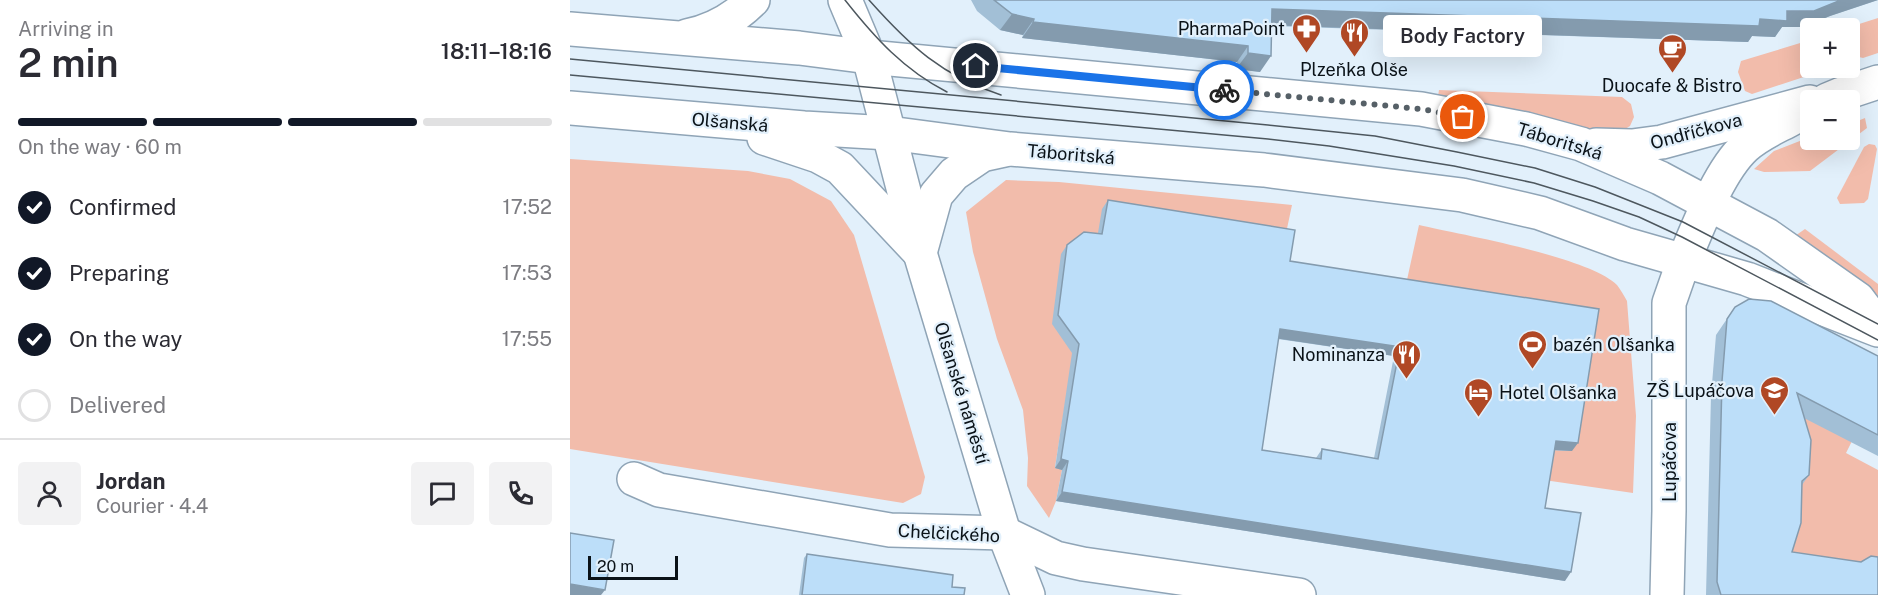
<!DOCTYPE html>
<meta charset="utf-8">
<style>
body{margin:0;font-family:"Public Sans",sans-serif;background:#f2f2f3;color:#2b2b33;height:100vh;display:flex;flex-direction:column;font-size:22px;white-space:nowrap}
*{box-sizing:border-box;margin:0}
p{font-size:20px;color:#7c7c81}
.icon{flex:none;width:33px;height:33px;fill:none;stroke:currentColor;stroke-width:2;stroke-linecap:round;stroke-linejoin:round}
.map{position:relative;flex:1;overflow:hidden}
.side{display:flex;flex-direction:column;background:#fff;width:570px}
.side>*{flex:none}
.fabs{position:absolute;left:1230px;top:18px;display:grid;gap:12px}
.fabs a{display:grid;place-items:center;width:60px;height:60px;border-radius:6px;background:#fff;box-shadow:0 6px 24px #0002;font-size:30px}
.scale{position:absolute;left:18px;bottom:15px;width:90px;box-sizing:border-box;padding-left:6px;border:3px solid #0a1218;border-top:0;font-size:16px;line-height:21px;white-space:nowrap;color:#0a1218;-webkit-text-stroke:4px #e2f0fb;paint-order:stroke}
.pin{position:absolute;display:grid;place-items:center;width:51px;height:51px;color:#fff;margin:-26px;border:3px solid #fff;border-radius:50%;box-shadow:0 2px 6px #0007}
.courier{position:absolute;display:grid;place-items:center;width:60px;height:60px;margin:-30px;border:4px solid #1a73e8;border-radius:50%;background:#fff;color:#222;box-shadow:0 2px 8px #0007}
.bubble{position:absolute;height:42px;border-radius:6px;background:#fff;box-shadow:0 6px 24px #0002;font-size:20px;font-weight:600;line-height:42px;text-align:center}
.headline em{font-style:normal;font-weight:600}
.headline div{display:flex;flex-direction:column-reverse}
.headline{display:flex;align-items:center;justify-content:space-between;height:102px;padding:0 18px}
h1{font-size:39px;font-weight:600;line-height:45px}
.bar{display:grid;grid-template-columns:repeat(4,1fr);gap:9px 6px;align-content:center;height:72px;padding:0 18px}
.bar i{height:8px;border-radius:4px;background:#e1e1e2}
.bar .selected{background:#111827}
.bar p{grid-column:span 4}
.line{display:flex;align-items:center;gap:15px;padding:0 18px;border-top:2px solid #e1e1e2}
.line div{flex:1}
.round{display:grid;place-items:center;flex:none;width:63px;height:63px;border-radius:6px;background:#f2f2f3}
ol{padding:0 18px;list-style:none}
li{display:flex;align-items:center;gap:18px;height:66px}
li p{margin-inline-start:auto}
li .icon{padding:6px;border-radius:50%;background:#111827;color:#fff;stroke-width:4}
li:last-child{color:#7c7c81}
li i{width:33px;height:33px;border:3px solid #e1e1e2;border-radius:50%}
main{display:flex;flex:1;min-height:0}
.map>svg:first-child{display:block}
.green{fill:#f2bcab}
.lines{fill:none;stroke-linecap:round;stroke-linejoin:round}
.street-casing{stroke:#8fa4b6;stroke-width:36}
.secondary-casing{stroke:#8fa4b6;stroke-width:36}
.street{stroke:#fff;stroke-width:33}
.secondary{stroke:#fff;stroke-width:33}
.tram{stroke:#4d575e;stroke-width:1.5}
.wall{fill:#a2bfd6;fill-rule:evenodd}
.shaded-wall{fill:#849bae}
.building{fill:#bcdef9;stroke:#849bae;stroke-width:1.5;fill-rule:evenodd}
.done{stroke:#566067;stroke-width:6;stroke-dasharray:0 10.8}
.route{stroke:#1a73e8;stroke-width:8}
.labels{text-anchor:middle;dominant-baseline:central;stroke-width:4.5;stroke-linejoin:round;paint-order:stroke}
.poi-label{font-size:18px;fill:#0a1218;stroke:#e2f0fb;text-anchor:end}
.street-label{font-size:18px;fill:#0a1218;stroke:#e2f0fb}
</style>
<main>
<section class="side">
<div class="headline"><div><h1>2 min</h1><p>Arriving in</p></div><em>18:11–18:16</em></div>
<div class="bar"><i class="selected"></i><i class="selected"></i><i class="selected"></i><i></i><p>On the way · 60 m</p></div>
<ol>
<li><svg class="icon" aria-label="check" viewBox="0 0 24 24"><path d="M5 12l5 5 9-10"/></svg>Confirmed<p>17:52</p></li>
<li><svg class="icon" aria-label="check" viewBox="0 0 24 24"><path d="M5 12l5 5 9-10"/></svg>Preparing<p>17:53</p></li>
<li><svg class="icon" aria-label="check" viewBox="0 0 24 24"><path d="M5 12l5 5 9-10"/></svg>On the way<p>17:55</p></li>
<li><i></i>Delivered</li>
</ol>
<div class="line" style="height:108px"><a class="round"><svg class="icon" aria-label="person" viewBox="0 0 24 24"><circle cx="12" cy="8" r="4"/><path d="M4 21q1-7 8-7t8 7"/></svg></a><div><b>Jordan</b><p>Courier · 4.4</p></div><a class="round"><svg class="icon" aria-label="chat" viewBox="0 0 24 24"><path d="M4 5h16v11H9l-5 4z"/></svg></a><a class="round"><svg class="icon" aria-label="phone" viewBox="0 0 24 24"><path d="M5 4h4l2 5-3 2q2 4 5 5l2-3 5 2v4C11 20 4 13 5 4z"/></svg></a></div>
</section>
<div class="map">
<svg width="1308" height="595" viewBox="0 0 1308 595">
<rect width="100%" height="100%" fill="#e2f0fb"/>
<g class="green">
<path d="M1308,18V53L1293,58L1289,57L1287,53L1284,28L1286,25Z"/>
<path d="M1240,40V68H1261L1182,94L1175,91L1168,72L1171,61Z"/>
<path d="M869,90L1052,97L1061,104L1064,117L1060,126L1052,131L1023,130L967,115L868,96Z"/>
<path d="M1295,118L1297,128L1240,171L1194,172L1184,169L1204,151L1240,137V140H1280V124Z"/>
<path d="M1299,144L1305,145L1307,149L1298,199L1294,203L1270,204L1267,198L1294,147Z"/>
<path d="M0,159L178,171L220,179L261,201L284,235L355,477L351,494L333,503L0,449Z"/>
<path d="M436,180L489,182L722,205L715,238L526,242L505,342L485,467L492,470L486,501L479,518L457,486L458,458L453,410L427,339L403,252L396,212Z"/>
<path d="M849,225C893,235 1019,257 1047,285C1051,290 1054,296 1057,301L1066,416L1063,493L974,480L980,450L1001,451L835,289Z"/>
<path d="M1235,229L1308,284V296L1222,238Z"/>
<path d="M1224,409L1282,441L1276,453L1308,470V574L1208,566Z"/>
</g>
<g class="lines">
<defs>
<g id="street">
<path d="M64,479L89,490L320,530L434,533L486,558L513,564L729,595"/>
<path d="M1097,595L1099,511V303L1114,260"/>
</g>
<g id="secondary">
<path d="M275,0L299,57L350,253L434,533L458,595"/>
<path d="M0,29L229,48L299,57L851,109L956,129L1011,144L1090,178L1197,235L1288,299L1308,326"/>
<path d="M117,36C142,31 165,18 183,0"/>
<path d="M1257,100L1269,95L1308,82"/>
<path d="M0,108L234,128L319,133L440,149L694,170L892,195L970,213L1055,244L1177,279L1308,330"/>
<path d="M194,138L248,156L270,168L347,250"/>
<path d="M1026,145L1062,146L1092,142L1240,102"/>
<path d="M350,253L366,195L384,174L412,155L435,150"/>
<path d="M1114,260C1128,227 1149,171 1175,147C1189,134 1207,127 1223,118"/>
</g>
</defs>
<use href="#street" class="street-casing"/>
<use href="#secondary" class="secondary-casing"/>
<use href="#street" class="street"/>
<use href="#secondary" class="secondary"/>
<g class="tram">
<path d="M275,0C305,38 334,70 377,92"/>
<path d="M299,0C340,46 372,76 431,95"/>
<path d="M0,59L698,125L805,136L887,152L965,168L1025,187L1113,222L1308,324"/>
<path d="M0,75L698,139L759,146L884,166L964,183L1023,201L1069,217L1112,237L1308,340"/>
</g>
</g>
<g class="wall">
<path d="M401,0H1308L1260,16L1233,27H1212L1205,37L1182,36L1178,42L702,26L690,72L666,69L667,62L452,38L453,35L430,30L407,11Z"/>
<path d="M538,200L720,261L1002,451L984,450L975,508L995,581L486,501L492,470L485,468L502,353L482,324L491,254L497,245L528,233L532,209ZM708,339L824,356L804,458L752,449L746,458L692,450Z"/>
<path d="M1165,307L1308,356V456L1234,418L1239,475L1232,485L1222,552L1308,595H1136L1141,396L1146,335Z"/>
<path d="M237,554L382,587L394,595H229L234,558Z"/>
</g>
<g class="shaded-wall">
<path d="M1271,0H1308L1260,16L1233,27H1212L1205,37L1182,36L1178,42L691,25L702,9L1190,19L1217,11Z"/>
<path d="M442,14L464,19L453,35L430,30Z"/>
<path d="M463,22L678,46L667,62L452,38Z"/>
<path d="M678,53L701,56L690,72L666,69Z"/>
<path d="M710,329L830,347L824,356L704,338Z"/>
<path d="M986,441L1008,443L1002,451L980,450Z"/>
<path d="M491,459L498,461L492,470L485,468Z"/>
<path d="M492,492L1001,572L995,581L486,501Z"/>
<path d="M0,584L35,590L31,595H0Z"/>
</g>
<g class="building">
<path d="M424,0H1271L1244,11H1217V21L1190,19L1189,26L702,9L701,56L678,53V46L463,22L464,19L442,14Z"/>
<path d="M538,200L725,230L720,261L1029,309L1008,443L986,441L975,508L1011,513L1001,572L492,492L498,461L491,459L509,344L488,315L497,245L514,232L532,234ZM710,329L830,347L808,459L752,449L751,459L692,450Z"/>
<path d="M1179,299L1201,301L1308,356V435L1227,393L1241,440L1239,475L1232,481L1231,523L1222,552L1291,562L1301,556L1308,557V595H1151L1147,582L1152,381L1157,319L1165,307Z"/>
<path d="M0,533L44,540L35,590L0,584Z"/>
<path d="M237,554L383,575L382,587L395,588L394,595H232Z"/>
</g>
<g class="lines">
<path class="done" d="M654,90L851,109L893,117"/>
<path class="route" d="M406,66L654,90"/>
</g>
<defs>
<symbol id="pharmacy-pin" viewBox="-11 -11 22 30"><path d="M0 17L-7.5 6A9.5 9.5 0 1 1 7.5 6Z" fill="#b04825" stroke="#e2f0fb"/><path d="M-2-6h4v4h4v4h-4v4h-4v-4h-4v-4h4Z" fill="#fff"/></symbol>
<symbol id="restaurant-pin" viewBox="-11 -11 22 30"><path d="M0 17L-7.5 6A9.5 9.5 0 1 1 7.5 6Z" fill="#b04825" stroke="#e2f0fb"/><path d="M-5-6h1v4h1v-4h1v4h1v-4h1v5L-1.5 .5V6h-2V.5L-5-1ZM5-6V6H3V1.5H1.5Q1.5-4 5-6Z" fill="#fff"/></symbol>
<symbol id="cafe-pin" viewBox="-11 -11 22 30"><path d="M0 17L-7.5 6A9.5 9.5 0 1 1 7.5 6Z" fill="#b04825" stroke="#e2f0fb"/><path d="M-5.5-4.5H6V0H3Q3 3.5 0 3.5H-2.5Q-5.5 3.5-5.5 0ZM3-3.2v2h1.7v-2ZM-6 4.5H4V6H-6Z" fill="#fff"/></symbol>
<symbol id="stadium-pin" viewBox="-11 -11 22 30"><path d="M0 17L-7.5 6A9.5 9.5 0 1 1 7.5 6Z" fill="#b04825" stroke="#e2f0fb"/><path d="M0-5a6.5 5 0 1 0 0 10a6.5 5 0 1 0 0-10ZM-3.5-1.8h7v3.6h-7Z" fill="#fff"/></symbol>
<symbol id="school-pin" viewBox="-11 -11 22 30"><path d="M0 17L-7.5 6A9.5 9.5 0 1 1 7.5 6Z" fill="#b04825" stroke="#e2f0fb"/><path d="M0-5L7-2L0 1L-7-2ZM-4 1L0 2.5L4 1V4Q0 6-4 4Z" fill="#fff"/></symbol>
<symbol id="hotel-pin" viewBox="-11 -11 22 30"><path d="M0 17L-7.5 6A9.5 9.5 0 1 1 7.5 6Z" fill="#b04825" stroke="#e2f0fb"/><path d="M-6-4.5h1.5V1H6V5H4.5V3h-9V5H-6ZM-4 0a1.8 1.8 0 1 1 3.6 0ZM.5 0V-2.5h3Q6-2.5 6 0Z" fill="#fff"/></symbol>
</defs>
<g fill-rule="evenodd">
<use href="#pharmacy-pin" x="720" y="12" width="33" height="45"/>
<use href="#restaurant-pin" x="768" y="16" width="33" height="45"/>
<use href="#cafe-pin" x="1086" y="32" width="33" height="45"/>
<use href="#stadium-pin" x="946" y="328" width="33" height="45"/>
<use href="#restaurant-pin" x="820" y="338" width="33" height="45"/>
<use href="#school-pin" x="1188" y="374" width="33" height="45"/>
<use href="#hotel-pin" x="892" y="376" width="33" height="45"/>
</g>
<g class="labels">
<g class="poi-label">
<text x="715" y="28">PharmaPoint</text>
<text x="784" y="69" text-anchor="middle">Plzeňka Olše</text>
<text x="1102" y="85" text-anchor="middle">Duocafe &amp; Bistro</text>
<text x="983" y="344" text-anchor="start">bazén Olšanka</text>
<text x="815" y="354">Nominanza</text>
<text x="1184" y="390">ZŠ Lupáčova</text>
<text x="929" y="392" text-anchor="start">Hotel Olšanka</text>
</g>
<g class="street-label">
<text transform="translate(160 122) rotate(5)">Olšanská</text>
<text transform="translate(1126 131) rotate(-15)">Ondříčkova</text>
<text transform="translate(990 141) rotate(17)">Táboritská</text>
<text transform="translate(501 154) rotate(5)">Táboritská</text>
<text transform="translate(392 393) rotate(73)">Olšanské náměstí</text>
<text transform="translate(1099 462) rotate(-90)">Lupáčova</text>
<text transform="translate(379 533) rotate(3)">Chelčického</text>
</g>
</g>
</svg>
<div class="fabs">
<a>+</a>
<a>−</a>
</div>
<div class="scale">20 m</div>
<div class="pin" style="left:893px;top:117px;background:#ea580c"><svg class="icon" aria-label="bag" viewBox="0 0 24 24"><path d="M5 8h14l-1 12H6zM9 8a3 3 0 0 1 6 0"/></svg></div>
<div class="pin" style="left:406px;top:66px;background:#1f2937"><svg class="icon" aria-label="home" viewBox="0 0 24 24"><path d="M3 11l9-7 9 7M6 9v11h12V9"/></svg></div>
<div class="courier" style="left:654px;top:90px"><svg class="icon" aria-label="bike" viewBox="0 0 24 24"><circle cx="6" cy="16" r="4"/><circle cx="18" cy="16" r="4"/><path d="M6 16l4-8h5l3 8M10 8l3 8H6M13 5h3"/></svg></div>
<div class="bubble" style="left:813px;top:15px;width:159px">Body Factory</div>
</div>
</main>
